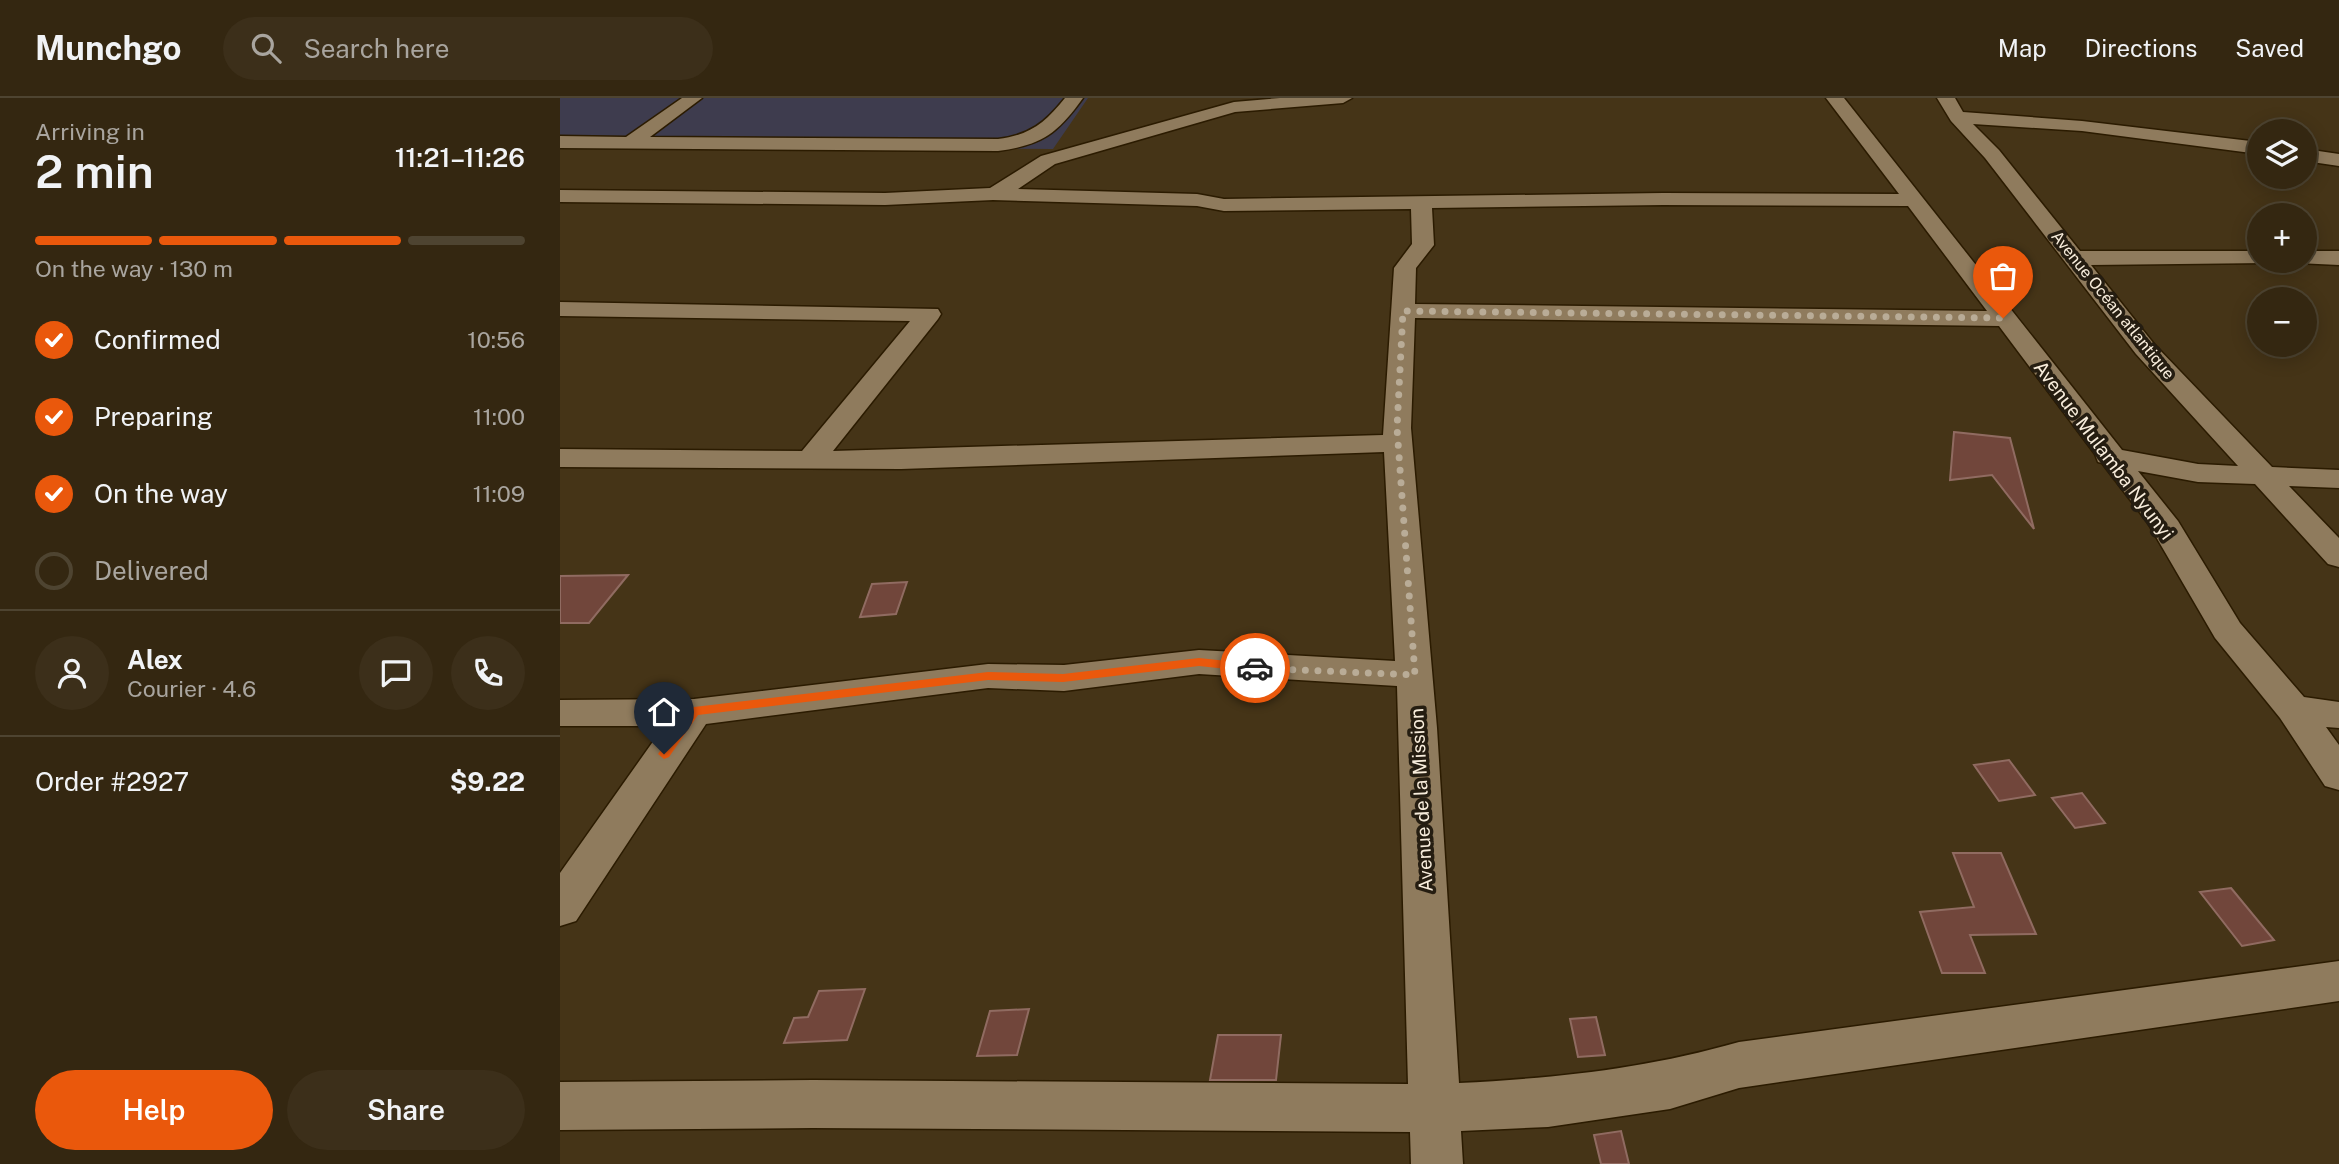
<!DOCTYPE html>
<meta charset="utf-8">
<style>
body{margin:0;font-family:"Public Sans",sans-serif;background:#3c2f1a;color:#f1f3f6;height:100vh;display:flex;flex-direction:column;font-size:26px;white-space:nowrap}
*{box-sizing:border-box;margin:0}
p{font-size:23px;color:#a9a59f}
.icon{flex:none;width:38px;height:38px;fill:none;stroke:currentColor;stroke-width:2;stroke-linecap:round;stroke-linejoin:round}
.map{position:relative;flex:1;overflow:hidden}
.side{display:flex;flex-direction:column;background:#342711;width:560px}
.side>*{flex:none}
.buttons{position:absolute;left:1687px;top:21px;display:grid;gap:14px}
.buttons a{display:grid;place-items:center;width:70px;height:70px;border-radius:50%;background:#342711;box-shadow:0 4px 18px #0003,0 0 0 2px #4e4431;font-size:35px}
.pin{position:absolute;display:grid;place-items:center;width:60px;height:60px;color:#fff;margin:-72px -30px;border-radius:50% 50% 50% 0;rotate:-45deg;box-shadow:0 0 7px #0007}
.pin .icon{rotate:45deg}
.courier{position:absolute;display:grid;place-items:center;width:70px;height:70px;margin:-35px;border:5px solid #ea580c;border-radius:50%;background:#fff;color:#222;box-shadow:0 2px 9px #0007}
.summary em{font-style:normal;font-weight:600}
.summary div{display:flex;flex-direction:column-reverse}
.summary{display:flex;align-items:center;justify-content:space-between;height:119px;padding:0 35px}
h1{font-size:46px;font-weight:600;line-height:52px}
.bar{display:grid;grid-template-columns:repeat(4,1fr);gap:10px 7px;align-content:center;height:84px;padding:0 35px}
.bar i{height:9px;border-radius:5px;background:#4e4431}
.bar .current{background:#ea580c}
.bar p{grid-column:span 4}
.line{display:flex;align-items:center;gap:18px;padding:0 35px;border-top:2px solid #4e4431}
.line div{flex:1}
.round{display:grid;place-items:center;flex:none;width:74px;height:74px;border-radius:37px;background:#3c2f1a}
ol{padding:0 35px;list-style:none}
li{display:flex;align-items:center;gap:21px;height:77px}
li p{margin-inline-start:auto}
li .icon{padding:7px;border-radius:50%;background:#ea580c;color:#fff;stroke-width:4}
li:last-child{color:#a9a59f}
li i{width:38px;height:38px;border:4px solid #4e4431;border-radius:50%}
.action{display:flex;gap:14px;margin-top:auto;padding:14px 35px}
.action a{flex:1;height:80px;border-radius:42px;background:#ea580c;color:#fff;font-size:28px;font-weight:600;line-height:80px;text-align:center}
.action a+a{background:#3c2f1a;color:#f1f3f6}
header{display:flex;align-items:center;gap:42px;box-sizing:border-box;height:98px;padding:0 35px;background:#342711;border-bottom:2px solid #4e4431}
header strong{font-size:33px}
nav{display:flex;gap:38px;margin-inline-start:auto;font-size:24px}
.search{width:490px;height:63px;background:#3c2f1a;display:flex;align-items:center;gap:18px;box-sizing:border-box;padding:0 24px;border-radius:38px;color:#a9a59f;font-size:26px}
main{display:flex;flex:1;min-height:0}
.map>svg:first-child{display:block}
.industrial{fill:#3e3c4e}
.building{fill:#71463b;stroke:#906b61;stroke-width:2}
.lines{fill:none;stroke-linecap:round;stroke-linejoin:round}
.minor-casing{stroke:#2b1b00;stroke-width:3}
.minor{fill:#8f7b5d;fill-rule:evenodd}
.route{fill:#ea580c}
.done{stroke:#b9ac97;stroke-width:7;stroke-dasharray:0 12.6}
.labels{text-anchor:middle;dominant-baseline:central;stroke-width:7;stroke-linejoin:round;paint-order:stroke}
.far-street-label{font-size:16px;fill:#f8eddc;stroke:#251d11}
.street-label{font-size:19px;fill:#f8eddc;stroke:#251d11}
</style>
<header>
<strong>Munchgo</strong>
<div class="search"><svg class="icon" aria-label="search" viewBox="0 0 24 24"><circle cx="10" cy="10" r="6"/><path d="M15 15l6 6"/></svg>Search here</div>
<nav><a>Map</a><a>Directions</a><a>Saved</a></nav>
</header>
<main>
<section class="side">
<div class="summary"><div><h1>2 min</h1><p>Arriving in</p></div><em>11:21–11:26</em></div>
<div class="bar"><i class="current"></i><i class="current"></i><i class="current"></i><i></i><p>On the way · 130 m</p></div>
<ol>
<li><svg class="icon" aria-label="check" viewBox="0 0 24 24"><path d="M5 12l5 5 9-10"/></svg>Confirmed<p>10:56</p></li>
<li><svg class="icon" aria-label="check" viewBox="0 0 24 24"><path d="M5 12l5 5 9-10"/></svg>Preparing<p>11:00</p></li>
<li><svg class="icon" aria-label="check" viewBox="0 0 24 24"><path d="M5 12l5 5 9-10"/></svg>On the way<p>11:09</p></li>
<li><i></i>Delivered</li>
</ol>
<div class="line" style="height:126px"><a class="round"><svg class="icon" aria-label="person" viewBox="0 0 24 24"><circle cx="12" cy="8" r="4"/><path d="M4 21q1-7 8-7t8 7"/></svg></a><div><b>Alex</b><p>Courier · 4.6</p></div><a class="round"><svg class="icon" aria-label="chat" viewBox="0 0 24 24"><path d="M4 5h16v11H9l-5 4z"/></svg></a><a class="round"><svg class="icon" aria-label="phone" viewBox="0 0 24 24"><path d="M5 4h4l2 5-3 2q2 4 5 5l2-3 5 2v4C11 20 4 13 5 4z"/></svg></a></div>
<div class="line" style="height:91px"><div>Order #2927</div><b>$9.22</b></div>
<div class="action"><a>Help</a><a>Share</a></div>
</section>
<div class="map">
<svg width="1779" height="1066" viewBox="0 0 1779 1066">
<rect width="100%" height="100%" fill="#453417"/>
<path class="industrial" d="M0,0H528L493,51L0,48Z"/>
<g class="building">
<path d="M1394,334L1450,340L1474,431L1432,377L1390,382Z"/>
<path d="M68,477L29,525H0V478Z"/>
<path d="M347,484L336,516L300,519L312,486Z"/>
<path d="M1449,662L1475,697L1439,703L1414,667Z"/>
<path d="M1522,695L1545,725L1515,730L1492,700Z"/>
<path d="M1393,755H1441L1476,836L1410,837L1425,875H1382L1360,814L1414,809Z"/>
<path d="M1671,790L1714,842L1682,848L1640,794Z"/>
<path d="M305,891L287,942L224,945L234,920L248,919L259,893Z"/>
<path d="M469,911L457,957L417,958L430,913Z"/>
<path d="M1036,919L1045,957L1018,959L1010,921Z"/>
<path d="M658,937H721L716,982H650Z"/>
<path d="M1061,1033L1069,1066H1041L1034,1037Z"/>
</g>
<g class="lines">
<defs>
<g id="minor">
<path d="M122,0H142L90,39L438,41C470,37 485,25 505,0H523C497,36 482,47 438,53L0,50V38L66,39Z"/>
<path d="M720,0H792L783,5L675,14L495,66L458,91L637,96L664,101L1103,95L1339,96L1266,0H1284L1562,352L1638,366L1678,368L1576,256L1425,60L1391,23L1377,0H1395L1403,14L1522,23L1699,44V56L1522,33L1413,26L1439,52L1520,153H1699V163H1708L1707,165L1531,167L1594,246L1712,369L1779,372V390L1729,388L1779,440V469L1768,466L1695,386L1638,384L1578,373L1618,423L1680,525L1744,599L1779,604V630L1766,629L1779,647V692L1765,688L1720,620L1655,540L1588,425L1542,365L1538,364L1535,356L1439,228L855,220L851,330L877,630L899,985C997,980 1084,971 1179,944L1779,863V903L1179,990L1110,1011L988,1029L901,1033L903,1066H851L850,1034L253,1030L0,1032V984L253,982L848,986L837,588L639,576L504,593L428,590L146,626L16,823L0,828V775L104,628H0V602L134,601L428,566L504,567L639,552L835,563L824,354L341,371L0,369V351L242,353L350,223L0,218V204L378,211L381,216L378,221L273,353L823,337L834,170L852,146L851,111L664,113L637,108L433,102L325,107L0,104V92L325,95L430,90L481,58L674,4ZM1103,107L1348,108L1427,213L855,206L856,170L874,147L872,110Z"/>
<path d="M1745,51L1779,56V68L1745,63Z"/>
<path d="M1745,153H1779V167L1737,165L1736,163H1745Z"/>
</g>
</defs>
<use href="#minor" class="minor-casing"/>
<use href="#minor" class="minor"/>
</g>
<path class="route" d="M639,560L695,566L701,570L695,574L639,568L503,584L428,582L138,617L109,659L104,661L98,656L130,610L134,609L428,574L503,576Z"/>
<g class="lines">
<path class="done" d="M695,570L855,577L837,330L843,213L1443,220"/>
</g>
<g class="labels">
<g class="far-street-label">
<text transform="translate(1553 207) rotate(51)">Avenue Océan atlantique</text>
</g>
<g class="street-label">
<text transform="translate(1544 352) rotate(53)">Avenue Mulamba Nyunyi</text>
<text transform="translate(861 702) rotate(-93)">Avenue de la Mission</text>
</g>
</g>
</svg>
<div class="buttons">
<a><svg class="icon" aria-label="layers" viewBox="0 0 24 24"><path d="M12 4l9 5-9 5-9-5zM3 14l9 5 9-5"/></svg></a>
<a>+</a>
<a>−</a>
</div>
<div class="pin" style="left:1443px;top:220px;background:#ea580c"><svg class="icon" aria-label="bag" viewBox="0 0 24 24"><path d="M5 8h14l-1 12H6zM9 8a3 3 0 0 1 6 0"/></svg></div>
<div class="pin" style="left:104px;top:656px;background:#1f2937"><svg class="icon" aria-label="home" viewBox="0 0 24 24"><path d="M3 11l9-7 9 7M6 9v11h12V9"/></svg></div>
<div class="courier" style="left:695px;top:570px"><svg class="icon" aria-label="car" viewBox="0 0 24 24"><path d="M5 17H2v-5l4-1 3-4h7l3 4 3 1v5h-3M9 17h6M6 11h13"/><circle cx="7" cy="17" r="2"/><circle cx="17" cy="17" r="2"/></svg></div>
</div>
</main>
